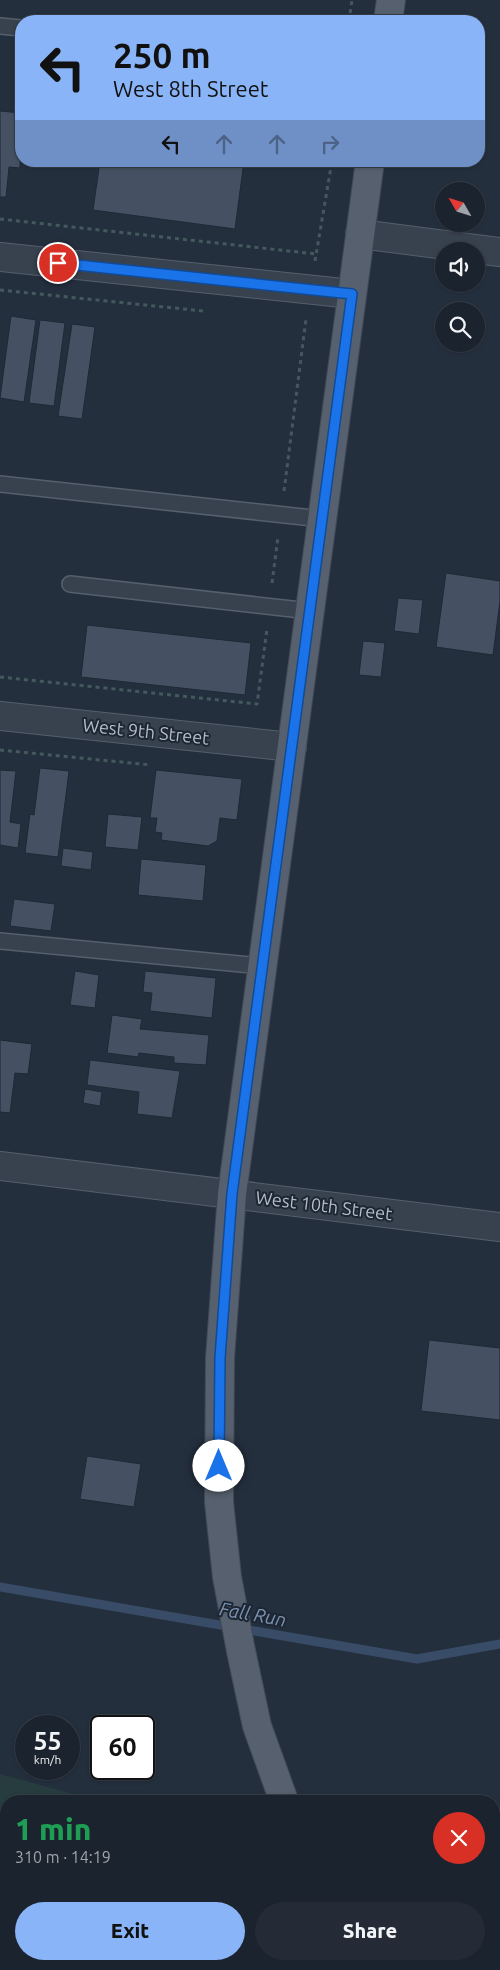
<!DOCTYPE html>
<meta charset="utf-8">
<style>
:root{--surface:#1b232e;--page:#242b36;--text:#f1f3f6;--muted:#a0a4aa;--line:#39404a;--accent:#8ab4f8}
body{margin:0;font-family:Ubuntu,sans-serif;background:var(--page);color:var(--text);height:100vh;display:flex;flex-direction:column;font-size:19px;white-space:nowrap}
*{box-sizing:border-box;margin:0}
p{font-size:16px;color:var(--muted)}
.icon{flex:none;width:28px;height:28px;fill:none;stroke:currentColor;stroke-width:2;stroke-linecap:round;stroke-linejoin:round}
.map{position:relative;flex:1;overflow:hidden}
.details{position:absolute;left:0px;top:1795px;width:500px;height:175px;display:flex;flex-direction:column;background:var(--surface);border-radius:20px 20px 0 0;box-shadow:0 1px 4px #0004,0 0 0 1px var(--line)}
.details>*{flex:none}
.banner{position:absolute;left:15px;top:15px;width:470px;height:152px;border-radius:20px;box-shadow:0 1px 4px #0004,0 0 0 1px var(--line);background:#8ab4f8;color:#111;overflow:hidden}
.needle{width:32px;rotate:309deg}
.controls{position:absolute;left:435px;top:182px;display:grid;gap:10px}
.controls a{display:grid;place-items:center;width:50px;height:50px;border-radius:50%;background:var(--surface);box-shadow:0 1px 4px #0004,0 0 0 1px var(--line);font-size:25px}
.speed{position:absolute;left:15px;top:1715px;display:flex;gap:10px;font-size:25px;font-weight:700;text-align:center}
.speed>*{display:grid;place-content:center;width:65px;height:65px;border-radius:50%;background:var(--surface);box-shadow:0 1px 4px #0004,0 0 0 1px var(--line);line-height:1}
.speed small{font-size:12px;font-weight:400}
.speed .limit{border:2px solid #111;border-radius:8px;background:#fff;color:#111}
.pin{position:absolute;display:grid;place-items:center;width:42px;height:42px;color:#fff;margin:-21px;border:2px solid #fff;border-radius:50%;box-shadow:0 1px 5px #0007}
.me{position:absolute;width:55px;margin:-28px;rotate:0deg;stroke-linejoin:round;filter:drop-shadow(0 0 4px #0008)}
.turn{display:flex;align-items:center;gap:18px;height:105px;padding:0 15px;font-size:22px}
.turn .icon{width:65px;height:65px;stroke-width:2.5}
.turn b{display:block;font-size:35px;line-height:42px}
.lanes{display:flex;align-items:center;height:48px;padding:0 15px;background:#0003;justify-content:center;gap:25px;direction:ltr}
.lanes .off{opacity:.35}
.round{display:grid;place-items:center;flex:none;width:52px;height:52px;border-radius:26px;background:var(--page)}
.summary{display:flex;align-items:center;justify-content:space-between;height:85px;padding:0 15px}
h1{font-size:30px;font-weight:800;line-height:38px;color:#1e9e55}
.action{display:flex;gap:10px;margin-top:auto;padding:10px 15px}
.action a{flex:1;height:58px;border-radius:30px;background:var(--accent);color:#111;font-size:20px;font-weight:800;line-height:58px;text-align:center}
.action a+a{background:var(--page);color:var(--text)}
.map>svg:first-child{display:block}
.green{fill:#263c3f}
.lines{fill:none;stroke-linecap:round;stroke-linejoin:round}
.stream{stroke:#394c67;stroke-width:9}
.building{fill:#455162;stroke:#1f2835}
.service-casing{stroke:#565f6c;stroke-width:18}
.minor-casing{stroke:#565f6c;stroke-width:30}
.primary-casing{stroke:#414a57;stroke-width:30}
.path{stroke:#44595c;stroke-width:3;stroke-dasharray:4 4;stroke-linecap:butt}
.service{stroke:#38414e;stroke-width:15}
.minor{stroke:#38414e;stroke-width:28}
.primary{stroke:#56606e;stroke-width:28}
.route-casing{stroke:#114b97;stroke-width:12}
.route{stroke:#1a73e8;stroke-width:9}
.labels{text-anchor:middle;stroke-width:4;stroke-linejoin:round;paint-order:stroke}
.street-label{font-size:18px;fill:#b4bcc9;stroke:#1d2633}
.water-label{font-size:19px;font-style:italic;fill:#7c92b1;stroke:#1d2633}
</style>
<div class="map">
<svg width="500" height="1970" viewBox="0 0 500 1970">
<rect width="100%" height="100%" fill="#242f3e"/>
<path class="green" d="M 0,1774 L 99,1801 L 6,1801 L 6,1964 L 229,1964 L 232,1970 L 0,1970 Z"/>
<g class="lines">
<path class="stream" d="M 0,1587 L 417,1659 L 500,1644"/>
</g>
<path class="building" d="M 0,111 L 21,113 L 20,168 L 9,167 L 6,197 L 0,197 Z
M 100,161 L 244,161 L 235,229 L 93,210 Z
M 11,316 L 36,320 L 24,402 L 0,398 Z
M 40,320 L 65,323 L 54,406 L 29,403 Z
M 72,324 L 95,327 L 82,419 L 58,416 Z
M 446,573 L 500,581 L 500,601 L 493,655 L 436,647 Z
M 398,598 L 423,600 L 419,634 L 394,631 Z
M 87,625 L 251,643 L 245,695 L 81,677 Z
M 363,641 L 385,643 L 381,677 L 359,675 Z
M 40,768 L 69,771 L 58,857 L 25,853 L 30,814 L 34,815 Z
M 0,770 L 16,771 L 10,822 L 21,824 L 18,848 L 0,845 Z
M 156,770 L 242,779 L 237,820 L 220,818 L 217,841 L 208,846 L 161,840 L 162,833 L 155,832 L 157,818 L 150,818 Z
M 108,814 L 142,817 L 138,850 L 105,847 Z
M 63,848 L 93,852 L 91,870 L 61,866 Z
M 141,859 L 206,865 L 203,901 L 138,895 Z
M 14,899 L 55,904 L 51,931 L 10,926 Z
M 75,971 L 99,975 L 95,1008 L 70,1005 Z
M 145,971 L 216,978 L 212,1018 L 150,1011 L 152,993 L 143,992 Z
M 112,1015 L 142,1019 L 140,1029 L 209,1035 L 206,1065 L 174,1063 L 174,1057 L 139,1053 L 138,1057 L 107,1053 Z
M 0,1040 L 32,1044 L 28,1074 L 15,1073 L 10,1113 L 0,1112 Z
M 90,1060 L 180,1071 L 172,1118 L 137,1114 L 139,1092 L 87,1085 Z
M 85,1089 L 102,1092 L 100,1106 L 83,1103 Z
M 429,1340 L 500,1348 L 500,1420 L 421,1411 Z
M 87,1456 L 141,1464 L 134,1507 L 80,1499 Z"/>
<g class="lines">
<g class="service-casing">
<path id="service" d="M 0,26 L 21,28
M 0,484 L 322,519
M 70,584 L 310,611
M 0,941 L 262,966"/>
</g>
<g class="minor-casing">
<path id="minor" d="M 360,234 L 500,252
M 0,257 L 352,294
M 0,716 L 292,747
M 0,1166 L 500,1227"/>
</g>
<g class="primary-casing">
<path id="primary" d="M 388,21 L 391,0
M 284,1801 L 257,1726 L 241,1651 L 227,1577 L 219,1502 L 220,1358 L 232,1194 L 370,161
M 354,1964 L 357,1970"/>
</g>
<path class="path" d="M 349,21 L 352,0
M 0,219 L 316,254
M 315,261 L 332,161
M 0,290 L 203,311
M 284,491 L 306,319
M 272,583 L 278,537
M 0,677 L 257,704 L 267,629
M 0,750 L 151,765"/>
<use href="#service" class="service"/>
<use href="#minor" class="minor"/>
<use href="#primary" class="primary"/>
</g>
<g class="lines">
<g class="route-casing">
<path id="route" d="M 58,263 L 352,294 L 232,1194 L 220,1358 L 219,1466"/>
</g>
<use href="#route" class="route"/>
</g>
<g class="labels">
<g class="street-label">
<text transform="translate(146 732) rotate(6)" y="6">West 9th Street</text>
<text transform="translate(324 1206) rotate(7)" y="6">West 10th Street</text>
</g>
<g class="water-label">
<text transform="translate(253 1614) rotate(10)" y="7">Fall Run</text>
</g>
</g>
</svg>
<div class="controls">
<a><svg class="needle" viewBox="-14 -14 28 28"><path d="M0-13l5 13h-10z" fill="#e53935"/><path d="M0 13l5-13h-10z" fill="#a0a4aa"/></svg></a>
<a><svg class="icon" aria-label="sound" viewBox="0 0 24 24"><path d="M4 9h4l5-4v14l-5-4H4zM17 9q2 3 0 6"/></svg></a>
<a><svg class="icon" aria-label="search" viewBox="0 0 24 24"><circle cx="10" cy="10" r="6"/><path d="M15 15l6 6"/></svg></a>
</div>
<div class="speed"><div>55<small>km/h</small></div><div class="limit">60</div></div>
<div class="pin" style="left:58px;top:263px;background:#d93025"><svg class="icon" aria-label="arrive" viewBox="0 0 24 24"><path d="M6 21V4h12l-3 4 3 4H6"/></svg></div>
<svg class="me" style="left:219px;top:1466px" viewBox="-20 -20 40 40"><circle r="19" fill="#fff"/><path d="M0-13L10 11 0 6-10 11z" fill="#1a73e8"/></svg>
<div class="banner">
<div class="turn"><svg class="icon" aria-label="left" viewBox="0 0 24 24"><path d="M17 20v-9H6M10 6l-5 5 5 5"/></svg><div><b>250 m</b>West 8th Street</div></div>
<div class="lanes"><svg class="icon" aria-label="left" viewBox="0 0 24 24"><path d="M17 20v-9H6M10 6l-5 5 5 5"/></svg><svg class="icon off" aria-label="ahead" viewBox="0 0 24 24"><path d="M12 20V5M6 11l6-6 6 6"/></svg><svg class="icon off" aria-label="ahead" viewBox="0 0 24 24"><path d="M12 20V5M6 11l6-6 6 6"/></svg><svg class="icon off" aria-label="right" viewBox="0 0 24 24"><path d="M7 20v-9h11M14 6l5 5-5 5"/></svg></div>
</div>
<section class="details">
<div class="summary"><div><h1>1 min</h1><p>310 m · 14:19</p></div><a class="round" style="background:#d93025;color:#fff"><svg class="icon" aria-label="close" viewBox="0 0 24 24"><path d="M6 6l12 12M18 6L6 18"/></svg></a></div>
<div class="action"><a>Exit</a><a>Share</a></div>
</section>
</div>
